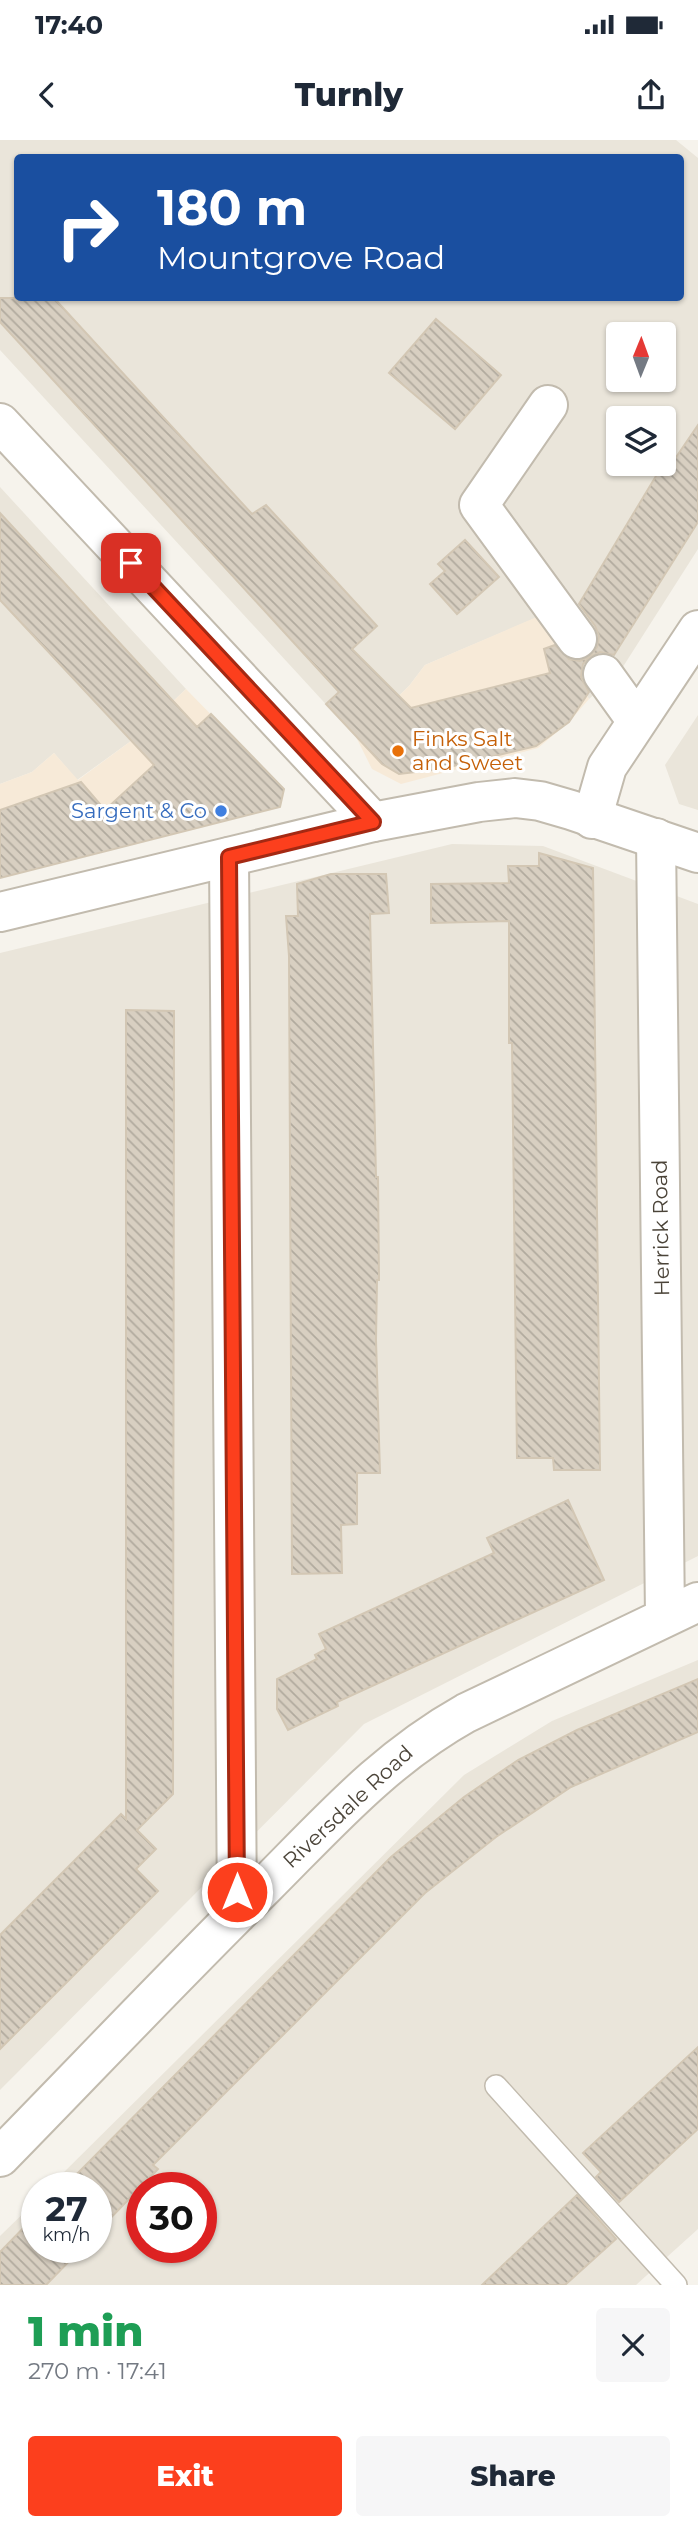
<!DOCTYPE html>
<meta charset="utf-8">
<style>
:root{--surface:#fff;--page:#f6f6f7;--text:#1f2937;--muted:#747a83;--accent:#fc3f1d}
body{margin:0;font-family:Montserrat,sans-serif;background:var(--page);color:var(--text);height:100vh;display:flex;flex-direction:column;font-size:26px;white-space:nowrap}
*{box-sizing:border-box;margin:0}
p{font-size:23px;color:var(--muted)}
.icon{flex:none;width:38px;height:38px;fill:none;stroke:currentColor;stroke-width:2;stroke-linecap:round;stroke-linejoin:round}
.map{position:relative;height:2145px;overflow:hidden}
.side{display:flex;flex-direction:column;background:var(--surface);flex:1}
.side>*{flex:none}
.banner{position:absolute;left:14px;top:14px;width:670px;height:147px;border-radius:7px;box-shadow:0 2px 5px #0004;background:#1a4fa0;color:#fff;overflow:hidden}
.needle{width:46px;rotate:1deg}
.tools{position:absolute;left:606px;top:182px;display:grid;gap:14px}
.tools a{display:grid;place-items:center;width:70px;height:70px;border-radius:7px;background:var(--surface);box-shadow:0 2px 5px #0004;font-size:35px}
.speed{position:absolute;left:21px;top:2032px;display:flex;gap:14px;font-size:35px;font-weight:700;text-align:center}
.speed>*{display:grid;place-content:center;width:91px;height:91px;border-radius:50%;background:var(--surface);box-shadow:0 2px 5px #0004;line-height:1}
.speed small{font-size:18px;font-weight:400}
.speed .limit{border:10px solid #d22;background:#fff;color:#111}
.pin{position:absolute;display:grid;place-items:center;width:60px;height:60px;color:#fff;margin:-30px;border-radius:14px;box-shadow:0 4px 10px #0006}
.me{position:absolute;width:77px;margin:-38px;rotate:0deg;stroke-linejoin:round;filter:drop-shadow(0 0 5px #0008)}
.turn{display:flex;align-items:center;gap:24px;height:147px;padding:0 28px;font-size:32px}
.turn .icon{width:91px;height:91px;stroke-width:2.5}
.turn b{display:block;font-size:49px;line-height:60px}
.round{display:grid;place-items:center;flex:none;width:74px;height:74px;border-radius:7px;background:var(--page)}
.headline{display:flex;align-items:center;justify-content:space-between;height:119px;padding:0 28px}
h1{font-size:42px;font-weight:800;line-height:52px;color:#1e9e55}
.cta{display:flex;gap:14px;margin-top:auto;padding:14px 28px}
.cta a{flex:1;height:80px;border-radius:7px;background:var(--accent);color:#fff;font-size:28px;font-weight:800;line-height:80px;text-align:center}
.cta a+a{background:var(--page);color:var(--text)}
.status{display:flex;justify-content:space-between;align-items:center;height:49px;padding:0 35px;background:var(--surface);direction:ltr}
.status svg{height:19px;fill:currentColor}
header{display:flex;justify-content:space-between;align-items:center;height:91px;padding:0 28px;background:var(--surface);font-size:32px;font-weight:800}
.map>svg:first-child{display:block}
.residential{fill:#eae5da;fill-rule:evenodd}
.commercial{fill:#f7ead8}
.building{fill:url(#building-back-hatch);stroke:#d3c7b4;stroke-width:2}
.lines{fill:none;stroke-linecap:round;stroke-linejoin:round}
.service-casing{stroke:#c2bbae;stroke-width:24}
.minor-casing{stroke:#c2bbae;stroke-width:42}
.tertiary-casing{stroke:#c2bbae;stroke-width:42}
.service{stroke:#fff;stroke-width:21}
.minor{stroke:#fff;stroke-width:38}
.tertiary{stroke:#fff;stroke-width:38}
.route-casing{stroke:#a42913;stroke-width:18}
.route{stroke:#fc3f1d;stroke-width:12}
.food-dot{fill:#e8710a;stroke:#fff;stroke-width:2.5}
.shop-dot{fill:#3f7fe0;stroke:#fff;stroke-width:2.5}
.labels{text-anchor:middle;stroke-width:6;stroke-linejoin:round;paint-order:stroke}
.food-label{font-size:21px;fill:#c56008;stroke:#fff;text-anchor:start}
.shop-label{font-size:21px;fill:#366cbe;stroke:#fff;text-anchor:end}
.street-label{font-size:21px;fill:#4b4439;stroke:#fff}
</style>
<div class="status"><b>17:40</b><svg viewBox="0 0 49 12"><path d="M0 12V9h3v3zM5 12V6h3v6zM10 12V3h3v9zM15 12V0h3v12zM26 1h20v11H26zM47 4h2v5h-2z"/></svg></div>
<header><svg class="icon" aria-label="back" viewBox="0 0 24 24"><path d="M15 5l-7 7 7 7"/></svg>Turnly<svg class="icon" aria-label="share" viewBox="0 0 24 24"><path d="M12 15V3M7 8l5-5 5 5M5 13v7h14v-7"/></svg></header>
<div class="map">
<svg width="698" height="2145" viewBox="0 0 698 2145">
<defs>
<pattern id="building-back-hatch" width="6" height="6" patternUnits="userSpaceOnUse" patternTransform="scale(1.75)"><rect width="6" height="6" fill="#d8cfc1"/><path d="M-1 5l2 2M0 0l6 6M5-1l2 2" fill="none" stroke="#b1aa9e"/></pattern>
</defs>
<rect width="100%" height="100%" fill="#f6f3ec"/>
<path class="residential" d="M 0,0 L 676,0 L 698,18 L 698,409 L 619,533 L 589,559 L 538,477 L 425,525 L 409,546 L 356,597 L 0,210 ZM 18,18 L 681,18 L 681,158 L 18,158 ZM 618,194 L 663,194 L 663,240 L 618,240 ZM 618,278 L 663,278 L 663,324 L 618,324 Z
M 0,347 L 186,549 L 131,601 L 77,640 L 54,613 L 32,632 L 0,644 Z
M 698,575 L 698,670 L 679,664 L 665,625 Z
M 452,704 L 543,706 L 698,764 L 698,1416 L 364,1584 L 0,1950 L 0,813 Z
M 698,1520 L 698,2089 L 636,2145 L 0,2145 L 0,2096 L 37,2060 L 37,2107 L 96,2107 L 96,2048 L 49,2047 L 464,1635 L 552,1581 ZM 142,2048 L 201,2048 L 201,2107 L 142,2107 Z"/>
<path class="commercial" d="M 539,476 L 589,559 L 569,582 L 538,608 L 401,644 L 372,629 L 356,597 L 409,546 L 425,525 Z
M 186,549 L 284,649 L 280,667 L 0,738 L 0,644 L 32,632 L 54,613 L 78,640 L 131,601 Z"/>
<path class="building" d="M 0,158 L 54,158 L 252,374 L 266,365 L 377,486 L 352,509 L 411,568 L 550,533 L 544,509 L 555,505 L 569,519 L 580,521 L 590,516 L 597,507 L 599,496 L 595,486 L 579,464 L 662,326 L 668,329 L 698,285 L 698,382 L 614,515 L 600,512 L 590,517 L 583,524 L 581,537 L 589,552 L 569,582 L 536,606 L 441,629 L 399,634 L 382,624 L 326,564 L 339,552 L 0,182 Z
M 436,179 L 501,235 L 455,289 L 389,233 Z
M 0,373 L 197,587 L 211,574 L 284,649 L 280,667 L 0,738 L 0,670 L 81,642 L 105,670 L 154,625 L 0,460 Z
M 465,400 L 499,437 L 457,474 L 430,444 L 445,431 L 438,424 Z
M 539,713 L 593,728 L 600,1330 L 554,1330 L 553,1318 L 517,1318 L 512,903 L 509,903 L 509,781 L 431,783 L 431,744 L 509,743 L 508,726 L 539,726 Z
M 331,734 L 386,734 L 389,773 L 370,774 L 376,1037 L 378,1037 L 379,1140 L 377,1140 L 376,1200 L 380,1333 L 357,1333 L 357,1384 L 341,1385 L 342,1433 L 292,1434 L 289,816 L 286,776 L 298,776 L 297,744 Z
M 126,870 L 174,871 L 173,1654 L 137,1690 L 156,1709 L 136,1729 L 158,1751 L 0,1909 L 0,1795 L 121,1674 L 126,1679 Z
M 568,1360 L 604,1440 L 337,1562 L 338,1566 L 288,1590 L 277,1569 L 277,1539 L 317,1519 L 315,1515 L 326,1509 L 319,1494 L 494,1413 L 487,1398 Z
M 698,1539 L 698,1592 L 571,1647 L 496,1697 L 425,1753 L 153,2025 L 158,2029 L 96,2093 L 96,2048 L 63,2048 L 391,1717 L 464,1657 L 518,1620 L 577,1590 Z
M 698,1907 L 698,1989 L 619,2062 L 596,2037 L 601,2032 L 583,2013 Z
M 577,2055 L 616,2099 L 565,2145 L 482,2145 Z
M 37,2074 L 37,2107 L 83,2107 L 46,2145 L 0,2145 L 0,2112 Z"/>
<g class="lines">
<g class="service-casing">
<path id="service" d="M 496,1946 L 676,2145"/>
</g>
<g class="minor-casing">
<path id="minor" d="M 548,265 L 479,365 L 577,499
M 0,283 L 373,682
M 603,534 L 636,580
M 592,679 L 607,627 L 698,490
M 656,698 L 665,1477
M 229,717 L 237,1774
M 0,2017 C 88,1927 175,1835 265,1746 C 330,1681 384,1619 466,1573 L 698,1462"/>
</g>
<g class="tertiary-casing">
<path id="tertiary" d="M 0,772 L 373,682 L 479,662 L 515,658 L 540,661 L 571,670 L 698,713"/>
</g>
<use href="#service" class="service"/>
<use href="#minor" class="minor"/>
<use href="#tertiary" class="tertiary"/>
</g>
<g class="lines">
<g class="route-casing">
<path id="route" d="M 131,423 L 373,682 L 229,717 L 237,1752"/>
</g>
<use href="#route" class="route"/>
</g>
<circle class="food-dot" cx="398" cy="611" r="7"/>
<circle class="shop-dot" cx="221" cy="671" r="7"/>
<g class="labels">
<g class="food-label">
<text x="412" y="606">Finks Salt<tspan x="412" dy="24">and Sweet</tspan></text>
</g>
<g class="shop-label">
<text x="207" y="678">Sargent &amp; Co</text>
</g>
<g class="street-label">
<text transform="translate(661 1088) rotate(-91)" y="7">Herrick Road</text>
<text transform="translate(348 1667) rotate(-43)" y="7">Riversdale Road</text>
</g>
</g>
</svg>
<div class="tools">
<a><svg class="needle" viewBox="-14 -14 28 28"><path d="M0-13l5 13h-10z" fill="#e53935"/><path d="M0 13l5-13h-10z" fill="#747a83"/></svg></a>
<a><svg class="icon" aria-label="layers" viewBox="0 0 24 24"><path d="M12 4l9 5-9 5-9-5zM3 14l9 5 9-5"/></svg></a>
</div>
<div class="speed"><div>27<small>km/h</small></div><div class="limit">30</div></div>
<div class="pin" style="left:131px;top:423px;background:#d93025"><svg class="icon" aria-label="arrive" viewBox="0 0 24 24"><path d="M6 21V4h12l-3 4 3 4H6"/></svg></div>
<svg class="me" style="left:237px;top:1752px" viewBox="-20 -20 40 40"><circle r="17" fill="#fc3f1d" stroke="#fff" stroke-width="3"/><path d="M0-11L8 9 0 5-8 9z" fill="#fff"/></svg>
<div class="banner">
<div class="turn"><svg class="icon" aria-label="right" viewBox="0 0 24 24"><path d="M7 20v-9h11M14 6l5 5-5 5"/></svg><div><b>180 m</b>Mountgrove Road</div></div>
</div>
</div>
<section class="side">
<div class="headline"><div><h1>1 min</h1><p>270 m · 17:41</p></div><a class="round"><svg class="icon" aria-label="close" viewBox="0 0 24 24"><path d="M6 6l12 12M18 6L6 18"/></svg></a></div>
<div class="cta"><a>Exit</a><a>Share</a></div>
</section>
